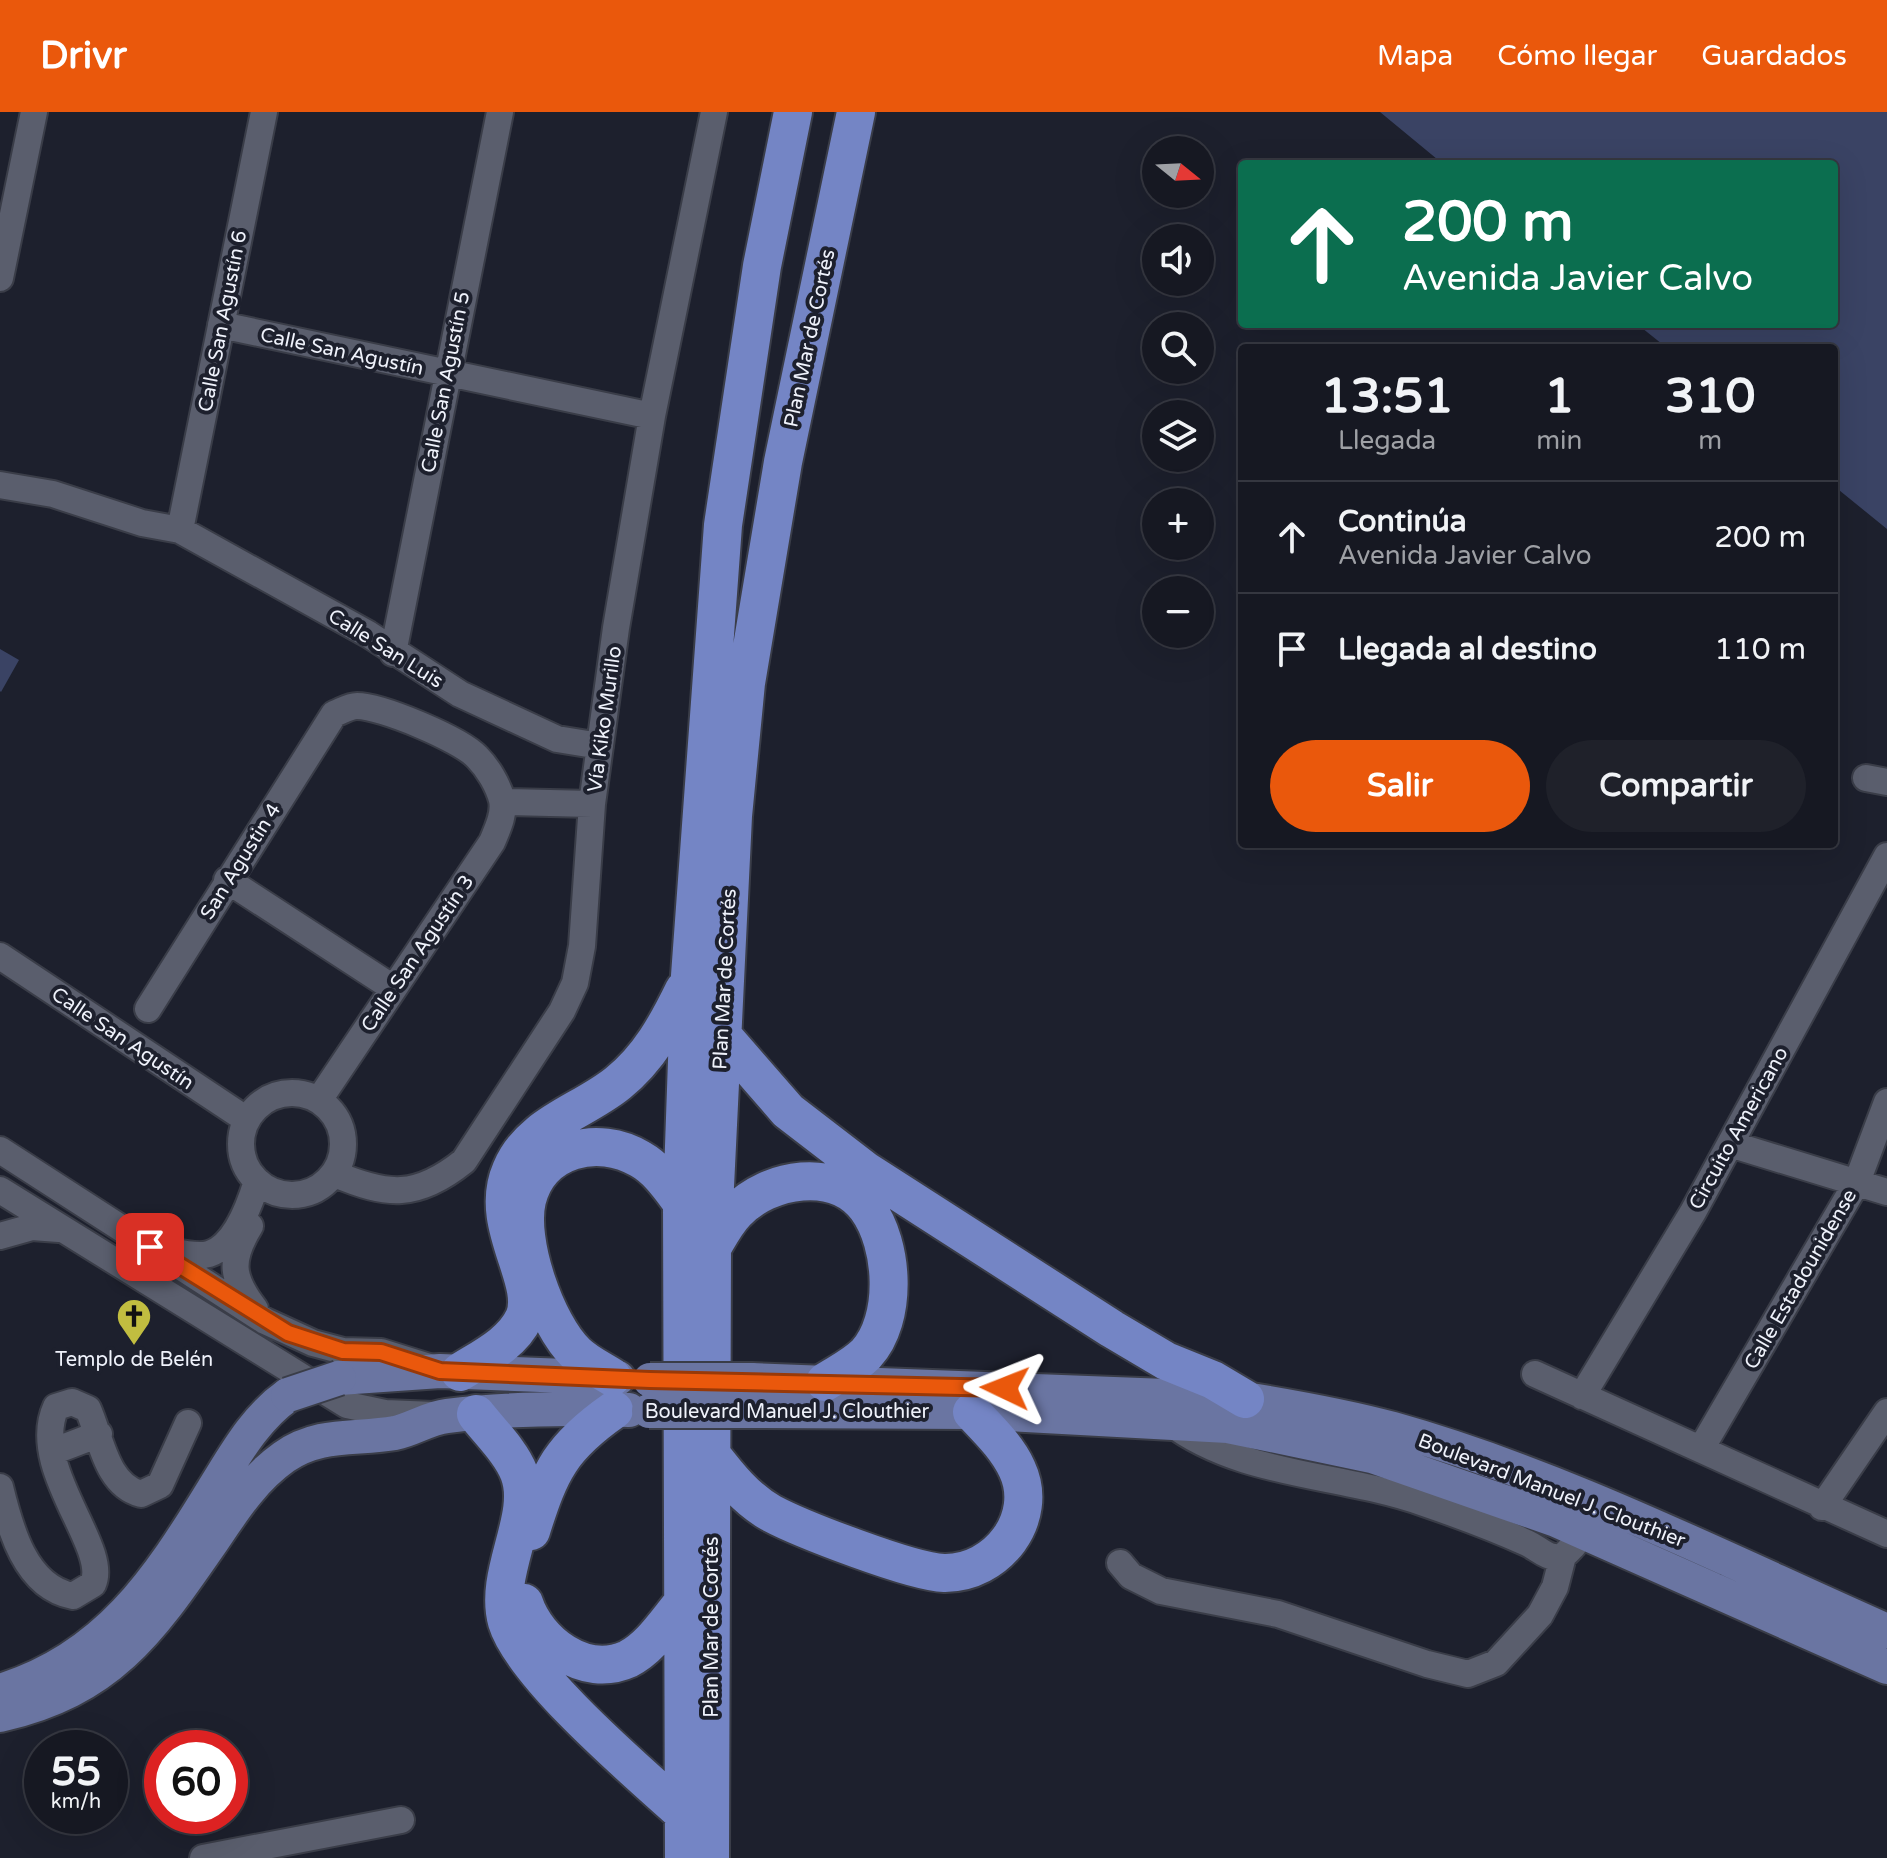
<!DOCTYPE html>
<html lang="es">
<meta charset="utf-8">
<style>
:root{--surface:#161822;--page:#1f212a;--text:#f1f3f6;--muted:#9ea0a5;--line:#353740;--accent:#ea580c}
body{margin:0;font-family:"Varela Round",sans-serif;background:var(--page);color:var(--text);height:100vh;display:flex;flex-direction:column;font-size:30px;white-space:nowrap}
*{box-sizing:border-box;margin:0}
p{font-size:26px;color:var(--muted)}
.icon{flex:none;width:44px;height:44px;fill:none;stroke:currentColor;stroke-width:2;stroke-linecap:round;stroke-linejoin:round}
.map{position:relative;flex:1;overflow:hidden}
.side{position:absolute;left:1238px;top:232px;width:600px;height:504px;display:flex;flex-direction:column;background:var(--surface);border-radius:8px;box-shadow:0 8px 32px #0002,0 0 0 2px var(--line)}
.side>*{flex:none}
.top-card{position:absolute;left:1238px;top:48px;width:600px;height:168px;border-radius:8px;box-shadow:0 8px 32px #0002,0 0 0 2px var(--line);background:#0b6e4f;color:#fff;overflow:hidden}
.needle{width:52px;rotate:108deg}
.fabs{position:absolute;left:1142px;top:24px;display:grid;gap:16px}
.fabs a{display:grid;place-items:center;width:72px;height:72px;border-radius:50%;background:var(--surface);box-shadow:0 8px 32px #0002,0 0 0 2px var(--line);font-size:40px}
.speed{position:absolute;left:24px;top:1618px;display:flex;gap:16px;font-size:40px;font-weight:700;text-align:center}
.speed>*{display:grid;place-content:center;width:104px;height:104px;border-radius:50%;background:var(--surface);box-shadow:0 8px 32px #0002,0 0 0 2px var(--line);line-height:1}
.speed small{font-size:20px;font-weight:400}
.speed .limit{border:12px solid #d22;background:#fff;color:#111}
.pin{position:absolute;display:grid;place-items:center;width:68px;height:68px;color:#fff;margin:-34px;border-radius:16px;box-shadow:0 4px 12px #0006}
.me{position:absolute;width:88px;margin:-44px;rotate:272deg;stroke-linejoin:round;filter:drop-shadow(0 0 6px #0008)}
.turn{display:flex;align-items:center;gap:28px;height:168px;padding:0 32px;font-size:36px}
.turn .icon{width:104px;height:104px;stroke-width:2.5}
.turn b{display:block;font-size:56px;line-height:68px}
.eta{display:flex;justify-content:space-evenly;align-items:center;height:136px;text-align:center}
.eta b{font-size:48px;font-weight:700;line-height:56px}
.action{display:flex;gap:16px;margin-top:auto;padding:16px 32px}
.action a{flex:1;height:92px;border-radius:48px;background:var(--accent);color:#fff;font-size:32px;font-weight:700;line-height:92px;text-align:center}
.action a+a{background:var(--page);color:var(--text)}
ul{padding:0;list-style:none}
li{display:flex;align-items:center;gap:24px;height:112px;padding:0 32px;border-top:2px solid var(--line)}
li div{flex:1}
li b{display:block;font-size:30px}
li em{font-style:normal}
header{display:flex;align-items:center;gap:48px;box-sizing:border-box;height:112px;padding:0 40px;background:var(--accent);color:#fff}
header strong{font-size:38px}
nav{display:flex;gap:44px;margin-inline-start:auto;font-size:28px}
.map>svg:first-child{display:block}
.green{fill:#3a4364}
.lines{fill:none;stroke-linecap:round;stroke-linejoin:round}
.minor-casing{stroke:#3a3d48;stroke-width:30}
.major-casing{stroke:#3a3d48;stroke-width:38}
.highway-casing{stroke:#3a3d48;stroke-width:42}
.minor{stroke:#5a5e6d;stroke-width:26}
.major{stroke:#6a75a2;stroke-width:34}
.highway{stroke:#7485c5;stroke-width:38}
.major-bridge-casing{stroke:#3a3d48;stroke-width:38;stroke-linecap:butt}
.major-bridge{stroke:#6a75a2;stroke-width:34}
.route-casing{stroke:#983908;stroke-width:20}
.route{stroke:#ea580c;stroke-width:14}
.labels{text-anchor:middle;stroke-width:8;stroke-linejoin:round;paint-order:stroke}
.street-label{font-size:20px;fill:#eff2fb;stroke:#1d202d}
.poi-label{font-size:20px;fill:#eff2fb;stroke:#1d202d}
</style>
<header>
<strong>Drivr</strong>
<nav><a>Mapa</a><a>Cómo llegar</a><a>Guardados</a></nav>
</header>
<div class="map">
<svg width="1887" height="1746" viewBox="0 0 1887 1746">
<rect width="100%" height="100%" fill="#1d202d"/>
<path class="green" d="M 1380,0 L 1887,0 L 1887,417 L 1834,374 L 1834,236 L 1667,236 L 1637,212 L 1834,212 L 1834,52 L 1443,52 Z
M 0,537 L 19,548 L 1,580 L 0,579 Z"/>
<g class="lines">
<g class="minor-casing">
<path id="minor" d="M 0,166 L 34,0
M 221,213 L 652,304
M 0,373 L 53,382 L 142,411 L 180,418 L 368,522 L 460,582 L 557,627 L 600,634
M 180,418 L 264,0
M 393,541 L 500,0
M 1866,666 L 1887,670
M 503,690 L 592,692
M 227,768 L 393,876
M 0,844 L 247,1008
M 148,897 L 334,602 C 342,599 349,594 357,594 C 381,594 460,627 477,645 C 488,656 498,673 502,688 C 505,702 497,718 492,730 L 319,988
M241 1032a51 51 0 1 1 102 0a51 51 0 1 1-102 0Z
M 1730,1032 L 1887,1080
M 0,1038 L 265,1209 L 313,1231 L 343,1239 L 381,1240 L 429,1255
M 335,1062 C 387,1084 417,1087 464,1049 L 562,899 L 575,871 L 582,834 L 592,692 L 616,516 L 652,304 L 714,0
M 0,1078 L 347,1293 L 385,1301 L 434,1303
M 250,1114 C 229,1148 231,1166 255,1197
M 0,1124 L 32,1115 L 59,1117
M 159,1137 C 173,1139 195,1146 209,1142 C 235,1134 250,1092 257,1069
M 1535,1262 L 1887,1422
M 1582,1284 L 1693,1100 L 1887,744
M 1169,1310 C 1241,1365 1340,1361 1424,1391 C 1459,1403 1494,1416 1527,1431 C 1536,1435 1545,1444 1554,1445 C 1563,1447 1568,1439 1574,1433
M 1701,1337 L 1857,1070 L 1887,990
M 52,1340 L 99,1322
M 0,1375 C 10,1416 25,1475 73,1484 L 93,1472 C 110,1435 28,1356 56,1295 L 72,1290 L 88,1297 C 101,1326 106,1373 141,1382 L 160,1373 L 188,1311
M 1822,1395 L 1887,1300
M 1120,1451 L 1131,1464 L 1161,1479 L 1278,1502 L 1427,1552 L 1468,1562 L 1496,1551 L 1540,1503 L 1555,1475 L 1563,1444
M 203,1746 L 401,1708"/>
</g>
<g class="major-casing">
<path id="major" d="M 339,1266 L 440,1259 L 618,1266
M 751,1268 L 1245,1287 C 1294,1295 1345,1304 1393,1317 C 1561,1364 1728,1449 1887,1519
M 749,1299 L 972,1300 L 1228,1314 L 1372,1344 L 1556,1408 L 1887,1555
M 0,1579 C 106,1547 158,1468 213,1378 C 235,1343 254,1307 288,1283
M 0,1603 C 112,1578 152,1516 213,1428 C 234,1397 253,1367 284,1345 C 320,1320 355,1328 395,1321 C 413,1317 429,1306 447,1304 C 507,1296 568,1296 629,1298"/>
</g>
<g class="highway-casing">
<path id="highway" d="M 721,922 L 788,999 L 866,1059 L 1112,1217 L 1166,1249 L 1213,1268 L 1245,1287
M 712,1136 C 719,1124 726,1110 736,1100 C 768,1066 836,1054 867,1096 C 894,1133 898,1207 866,1242 C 854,1254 839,1261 825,1270
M 460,1260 C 482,1246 512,1232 524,1206 C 540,1169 487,1113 511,1058 C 531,1011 581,1001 618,971 C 649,946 667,913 684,878
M 612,1265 C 601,1258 586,1251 576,1241 C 546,1212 517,1129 527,1088 C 540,1036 598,1022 640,1047 C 658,1057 670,1075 682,1091
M 476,1302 C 490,1320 511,1340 519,1361 C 536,1404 493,1461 507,1510 C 523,1563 640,1662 683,1701
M 711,1342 C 728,1364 746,1387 771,1401 C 801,1417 912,1460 944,1461 C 997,1462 1040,1406 1017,1357 C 1007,1335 988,1317 972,1300
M 531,1419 C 550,1358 561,1335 614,1298
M 524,1491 C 537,1530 584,1567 628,1547 C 650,1536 666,1511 681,1493
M 684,1746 L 682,1091 L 690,864 L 723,413 L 762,154 L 793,0
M 710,1746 L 712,1136 L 733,704 L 746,571 L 783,350 L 856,0"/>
</g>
<use href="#minor" class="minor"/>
<use href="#major" class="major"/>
<use href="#highway" class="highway"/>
<g class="major-bridge-casing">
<path id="major-bridge" d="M 650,1268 L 751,1268
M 288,1283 L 339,1266
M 649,1299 L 749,1299"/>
</g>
<use href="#major-bridge" class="major-bridge"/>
</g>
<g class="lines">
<g class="route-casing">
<path id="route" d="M 150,1135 L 288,1221 L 343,1239 L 381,1240 L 440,1259 L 650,1268 L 1005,1276"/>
</g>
<use href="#route" class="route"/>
</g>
<defs>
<g id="church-pin" transform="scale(1.8)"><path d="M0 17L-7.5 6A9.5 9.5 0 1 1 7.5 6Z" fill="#c1bd40" stroke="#1d202d"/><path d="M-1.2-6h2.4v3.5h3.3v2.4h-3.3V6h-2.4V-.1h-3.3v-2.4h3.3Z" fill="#111"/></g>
</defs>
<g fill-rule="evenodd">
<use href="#church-pin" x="134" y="1204"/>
</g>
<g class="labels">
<g class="street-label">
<text transform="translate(222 209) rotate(-79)" y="7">Calle San Agustín 6</text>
<text transform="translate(809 226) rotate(-78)" y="7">Plan Mar de Cortés</text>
<text transform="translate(342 239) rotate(12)" y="7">Calle San Agustín</text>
<text transform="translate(445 270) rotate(-79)" y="7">Calle San Agustín 5</text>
<text transform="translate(386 536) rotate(32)" y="7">Calle San Luis</text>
<text transform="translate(604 607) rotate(-82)" y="7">Vía Kiko Murillo</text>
<text transform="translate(240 749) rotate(-58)" y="7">San Agustin 4</text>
<text transform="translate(417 841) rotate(-56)" y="7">Calle San Agustín 3</text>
<text transform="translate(724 867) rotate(-87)" y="7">Plan Mar de Cortés</text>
<text transform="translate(123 926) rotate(34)" y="7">Calle San Agustín</text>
<text transform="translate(1738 1016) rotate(-61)" y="7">Circuito Americano</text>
<text transform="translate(1800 1167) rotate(-60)" y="7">Calle Estadounidense</text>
<text x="787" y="1306">Boulevard Manuel J. Clouthier</text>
<text transform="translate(1552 1378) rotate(21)" y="7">Boulevard Manuel J. Clouthier</text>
<text transform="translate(711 1515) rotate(-90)" y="7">Plan Mar de Cortés</text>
</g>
<g class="poi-label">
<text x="134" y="1254">Templo de Belén</text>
</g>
</g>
</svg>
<div class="fabs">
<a><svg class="needle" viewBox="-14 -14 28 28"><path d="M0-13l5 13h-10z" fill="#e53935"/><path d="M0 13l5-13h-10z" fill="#9ea0a5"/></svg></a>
<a><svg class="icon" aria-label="sound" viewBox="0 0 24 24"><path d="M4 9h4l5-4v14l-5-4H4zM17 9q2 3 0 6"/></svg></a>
<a><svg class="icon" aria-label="search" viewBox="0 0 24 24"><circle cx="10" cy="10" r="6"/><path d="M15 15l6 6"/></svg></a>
<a><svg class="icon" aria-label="layers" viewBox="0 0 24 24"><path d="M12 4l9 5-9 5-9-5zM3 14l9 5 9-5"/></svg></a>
<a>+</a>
<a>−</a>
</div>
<div class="speed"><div>55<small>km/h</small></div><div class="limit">60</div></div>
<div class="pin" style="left:150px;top:1135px;background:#d93025"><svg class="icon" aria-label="arrive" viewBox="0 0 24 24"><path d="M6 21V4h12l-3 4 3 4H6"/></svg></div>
<svg class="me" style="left:1005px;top:1276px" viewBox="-20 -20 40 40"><path d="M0-17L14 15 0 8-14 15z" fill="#ea580c" stroke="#fff" stroke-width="4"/></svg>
<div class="top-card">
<div class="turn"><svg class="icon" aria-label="ahead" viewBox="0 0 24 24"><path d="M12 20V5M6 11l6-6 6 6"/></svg><div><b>200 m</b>Avenida Javier Calvo</div></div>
</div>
<section class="side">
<div class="eta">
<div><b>13:51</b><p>Llegada</p></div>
<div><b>1</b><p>min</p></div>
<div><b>310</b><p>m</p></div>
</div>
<ul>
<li><svg class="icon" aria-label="ahead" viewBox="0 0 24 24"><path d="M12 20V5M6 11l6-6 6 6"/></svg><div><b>Continúa</b><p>Avenida Javier Calvo</p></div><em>200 m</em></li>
<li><svg class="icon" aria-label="arrive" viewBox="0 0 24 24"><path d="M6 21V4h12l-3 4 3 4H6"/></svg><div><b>Llegada al destino</b></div><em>110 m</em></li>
</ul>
<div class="action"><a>Salir</a><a>Compartir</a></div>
</section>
</div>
